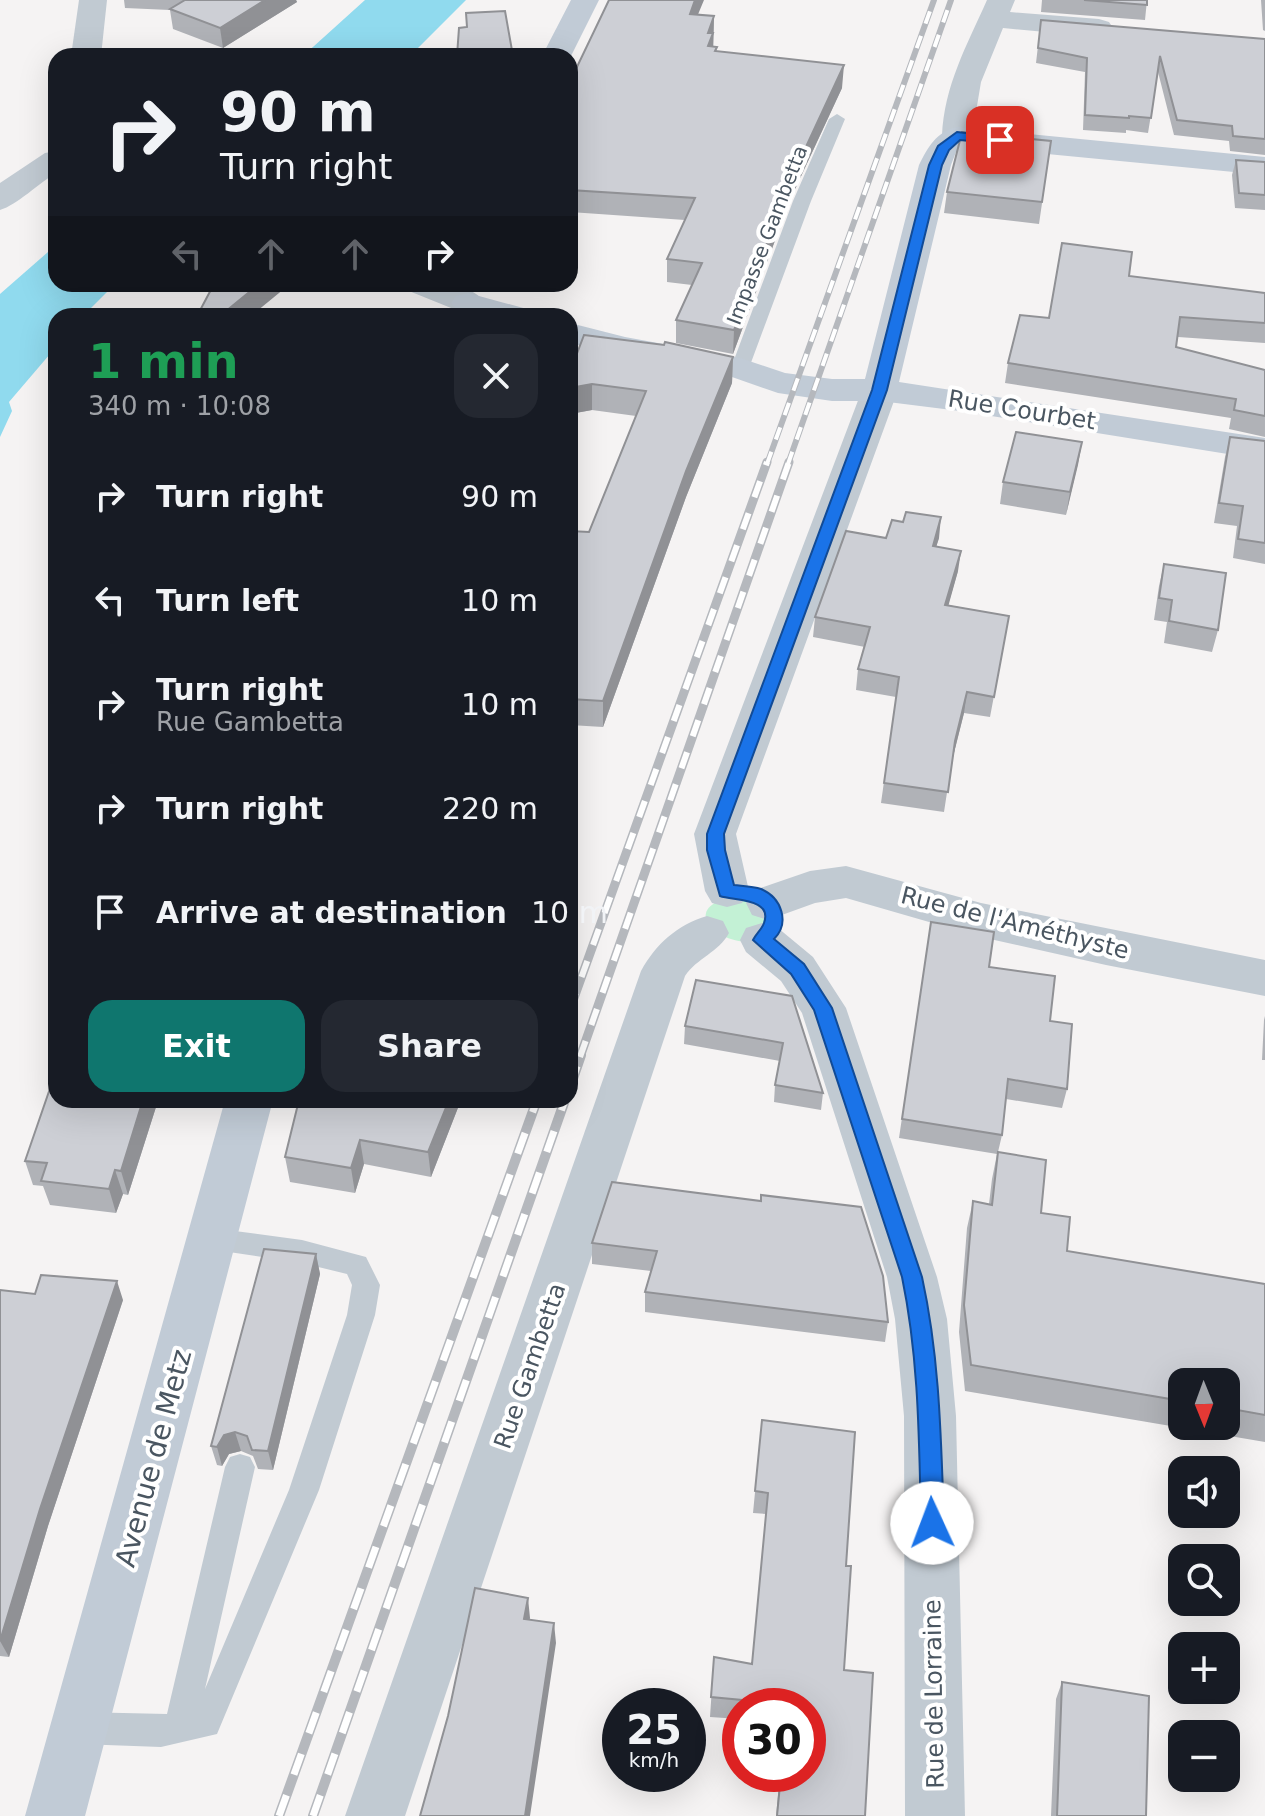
<!DOCTYPE html>
<meta charset="utf-8">
<style>
:root{--surface:#171b24;--page:#242831;--text:#f1f3f6;--muted:#9ea1a6;--accent:#0f766e}
body{margin:0;font-family:"DejaVu Sans",sans-serif;background:var(--page);color:var(--text);height:100vh;display:flex;flex-direction:column;font-size:30px;white-space:nowrap}
*{box-sizing:border-box;margin:0}
p{font-size:26px;color:var(--muted)}
.icon{flex:none;width:44px;height:44px;fill:none;stroke:currentColor;stroke-width:2;stroke-linecap:round;stroke-linejoin:round}
.map{position:relative;flex:1;overflow:hidden}
.side{position:absolute;left:48px;top:308px;width:530px;height:800px;display:flex;flex-direction:column;background:var(--surface);border-radius:24px;box-shadow:0 8px 32px #0002}
.side>*{flex:none}
.hud{position:absolute;left:48px;top:48px;width:530px;height:244px;border-radius:24px;box-shadow:0 8px 32px #0002;background:#171b24;color:var(--text);overflow:hidden}
.needle{width:52px;rotate:179deg}
.buttons{position:absolute;left:1168px;top:1368px;display:grid;gap:16px}
.buttons a{display:grid;place-items:center;width:72px;height:72px;border-radius:16px;background:var(--surface);box-shadow:0 8px 32px #0002;font-size:40px}
.speed{position:absolute;left:602px;top:1688px;display:flex;gap:16px;font-size:40px;font-weight:700;text-align:center}
.speed>*{display:grid;place-content:center;width:104px;height:104px;border-radius:50%;background:var(--surface);box-shadow:0 8px 32px #0002;line-height:1}
.speed small{font-size:20px;font-weight:400}
.speed .limit{border:12px solid #d22;background:#fff;color:#111}
.pin{position:absolute;display:grid;place-items:center;width:68px;height:68px;color:#fff;margin:-34px;border-radius:16px;box-shadow:0 4px 12px #0006}
.me{position:absolute;width:88px;margin:-44px;rotate:358deg;stroke-linejoin:round;filter:drop-shadow(0 0 6px #0008)}
.turn{display:flex;align-items:center;gap:28px;height:168px;padding:0 40px;font-size:36px}
.turn .icon{width:104px;height:104px;stroke-width:2.5}
.turn b{display:block;font-size:56px;line-height:68px}
.lanes{display:flex;align-items:center;height:76px;padding:0 40px;background:#0003;justify-content:center;gap:40px;direction:ltr}
.lanes .off{opacity:.35}
.round{display:grid;place-items:center;flex:none;width:84px;height:84px;border-radius:24px;background:var(--page)}
.headline{display:flex;align-items:center;justify-content:space-between;height:136px;padding:0 40px}
h1{font-size:48px;font-weight:800;line-height:60px;color:#1e9e55}
.button{display:flex;gap:16px;margin-top:auto;padding:16px 40px}
.button a{flex:1;height:92px;border-radius:24px;background:var(--accent);color:#fff;font-size:32px;font-weight:800;line-height:92px;text-align:center}
.button a+a{background:var(--page);color:var(--text)}
ul{padding:0;list-style:none}
li{display:flex;align-items:center;gap:24px;height:104px;padding:0 40px}
li div{flex:1}
li b{display:block;font-size:30px}
li em{font-style:normal}
.map>svg:first-child{display:block}
.green{fill:#c3f1d5}
.water{fill:#90daee}
.lines{fill:none;stroke-linecap:round;stroke-linejoin:round}
.lane{fill:#c1cad2;fill-rule:evenodd}
.street{fill:#c1cad2;fill-rule:evenodd}
.secondary{fill:#c1cbd6;fill-rule:evenodd}
.rail-far2-casing{stroke:#b5b8bd;stroke-width:6}
.rail-far1-casing{stroke:#b5b8bd;stroke-width:9}
.rail-casing{stroke:#b5b8bd;stroke-width:10}
.rail-far2{stroke:#fff;stroke-width:4;stroke-dasharray:13;stroke-linecap:butt}
.rail-far1{stroke:#fff;stroke-width:6;stroke-dasharray:17;stroke-linecap:butt}
.rail{stroke:#fff;stroke-width:7;stroke-dasharray:22;stroke-linecap:butt}
.wall{fill:#b0b2b7;fill-rule:evenodd}
.shaded-wall{fill:#909195}
.building{fill:#cdcfd5;stroke:#909195;stroke-width:2}
.route{fill:#1a73e8;stroke:#114b97;stroke-width:2}
.labels{text-anchor:middle;stroke-width:8;stroke-linejoin:round;paint-order:stroke}
.far-street-label{font-size:20px;fill:#4a5661;stroke:#fff}
.street-label{font-size:24px;fill:#4a5661;stroke:#fff}
.near-street-label{font-size:28px;fill:#4a5661;stroke:#fff}
</style>
<div class="map">
<svg width="1265" height="1816" viewBox="0 0 1265 1816">
<rect width="100%" height="100%" fill="#f5f3f3"/>
<path class="green" d="M 733,896 L 747,897 L 766,910 C 781,979 651,916 733,896 Z"/>
<path class="water" d="M 365,0 L 466,0 L 410,56 L 303,56 Z
M 56,245 L 56,284 L 115,284 L 83,316 L 56,316 L 56,347 L 9,402 L 12,411 L 0,437 L 0,294 Z"/>
<g class="lines">
<path class="lane" d="M 837,114 L 845,119 L 811,201 L 749,368 L 740,374 L 733,372 L 731,368 L 793,201 L 829,119 Z
M 212,1228 L 302,1240 L 366,1257 L 380,1285 L 375,1315 L 319,1490 L 217,1734 L 161,1747 L 79,1744 L 68,1739 L 63,1728 L 68,1717 L 79,1712 L 167,1714 L 225,1467 L 230,1457 L 240,1454 L 250,1457 L 255,1467 L 205,1689 L 289,1490 L 347,1315 L 352,1285 L 347,1274 L 302,1263 L 202,1248 L 198,1240 L 202,1232 Z"/>
<path class="street" d="M 79,0 L 107,0 L 101,56 L 71,56 Z
M 987,0 L 1015,0 L 1010,12 L 1099,19 L 1109,22 L 1113,28 L 1109,34 L 1099,37 L 1003,28 L 981,82 L 972,136 L 968,143 L 957,145 L 946,143 L 942,136 C 944,86 967,45 987,0 Z
M 56,151 L 56,173 C 39,183 17,205 0,210 L 0,183 L 45,153 Z
M 404,284 C 430,284 468,279 485,303 L 480,310 L 468,313 L 456,310 L 409,291 Z
M 880,379 L 892,383 L 898,390 L 736,834 L 749,891 L 742,903 L 727,907 L 712,903 L 705,891 L 694,834 L 862,390 L 868,383 Z
M 846,866 L 981,903 L 1265,960 L 1265,996 L 1106,965 L 981,937 L 846,898 L 815,903 L 768,920 L 752,915 L 746,903 L 752,891 L 810,871 Z
M 707,916 L 723,921 L 729,933 C 719,952 697,958 685,976 L 405,1816 L 345,1816 L 641,971 C 656,944 677,925 707,916 Z
M 762,923 L 778,928 L 813,957 L 846,1008 L 937,1277 L 947,1319 L 956,1416 L 965,1816 L 905,1816 L 904,1416 L 895,1319 L 887,1277 L 802,1013 L 781,981 L 746,952 L 740,940 L 746,928 Z"/>
<path class="secondary" d="M 571,0 L 599,0 L 570,58 L 570,56 L 542,56 Z
M 957,127 L 1265,157 L 1265,175 L 964,146 L 956,152 L 951,165 L 899,382 L 1265,438 L 1265,460 L 960,411 L 880,401 L 832,401 L 778,393 L 732,377 L 624,357 L 570,343 L 570,323 L 625,337 L 740,358 L 785,373 L 832,379 L 865,379 L 919,165 C 928,147 936,132 957,127 Z
M 468,293 L 527,309 L 532,316 C 509,316 466,324 451,303 L 456,296 Z
M 225,1100 L 273,1100 L 85,1816 L 25,1816 Z"/>
<g class="rail-far2-casing">
<path id="rail-far2" d="M 767,464 L 934,0
M 788,464 L 951,0"/>
</g>
<g class="rail-far1-casing">
<path id="rail-far1" d="M 570,1009 L 767,462
M 580,1057 L 789,462"/>
</g>
<g class="rail-casing">
<path id="rail" d="M 570,1087 L 581,1055
M 279,1816 L 537,1100
M 313,1816 L 565,1100"/>
</g>
<use href="#rail-far2" class="rail-far2"/>
<use href="#rail-far1" class="rail-far1"/>
<use href="#rail" class="rail"/>
</g>
<path class="wall" d="M 124,0 L 296,0 L 297,2 L 223,48 L 173,29 L 170,10 L 125,8 Z
M 1042,0 L 1147,0 L 1145,20 L 1041,12 Z
M 1261,0 L 1265,0 L 1265,31 L 1263,30 Z
M 698,15 L 714,16 L 713,47 L 717,51 L 842,88 L 790,200 L 733,354 L 676,343 L 676,320 L 692,285 L 667,282 L 667,259 L 685,220 L 570,212 L 570,69 L 576,69 Z
M 1041,20 L 1265,39 L 1265,155 L 1230,151 L 1229,141 L 1174,135 L 1158,72 L 1148,133 L 1126,130 L 1126,133 L 1083,130 L 1085,72 L 1036,63 Z
M 1051,141 L 1039,224 L 944,213 L 947,192 Z
M 1236,160 L 1265,162 L 1265,210 L 1235,208 L 1232,175 Z
M 1129,276 L 1265,293 L 1265,343 L 1178,337 L 1176,347 L 1265,370 L 1265,437 L 1229,429 L 1231,418 L 1005,383 L 1008,363 L 1049,318 Z
M 733,357 L 732,383 L 686,497 L 603,727 L 570,725 L 570,531 L 589,532 L 636,416 L 592,410 L 570,414 L 570,372 Z
M 1230,437 L 1265,441 L 1265,564 L 1233,558 L 1237,526 L 1214,523 L 1225,457 Z
M 1082,442 L 1066,515 L 1000,504 L 1003,482 Z
M 886,538 L 939,538 L 936,547 L 958,571 L 948,605 L 1009,616 L 990,717 L 964,713 L 952,760 L 944,812 L 881,803 L 896,697 L 856,690 L 858,669 L 865,647 L 813,637 L 815,617 Z
M 1164,564 L 1218,630 L 1212,652 L 1164,643 L 1167,622 L 1154,620 L 1159,586 Z
M 931,922 L 989,967 L 1050,1021 L 1067,1089 L 1062,1108 L 1006,1099 L 1002,1135 L 998,1152 L 1041,1213 L 1067,1251 L 1265,1284 L 1265,1442 L 965,1391 L 959,1332 L 967,1228 L 973,1201 L 989,1204 L 992,1179 L 997,1154 L 899,1138 ZM 1182,1382 L 1226,1382 L 1226,1426 L 1182,1426 Z
M 792,996 L 823,1093 L 821,1110 L 774,1102 L 775,1085 L 780,1061 L 684,1044 L 685,1026 Z
M 1265,1016 L 1265,1060 L 1262,1060 L 1264,1020 Z
M 56,1100 L 154,1100 L 156,1107 L 128,1195 L 123,1194 L 116,1213 L 50,1205 L 43,1186 L 33,1185 L 25,1161 Z
M 299,1100 L 461,1100 L 431,1177 L 364,1164 L 355,1193 L 290,1182 L 285,1157 Z
M 612,1182 L 888,1322 L 885,1342 L 645,1312 L 645,1292 L 651,1271 L 592,1264 L 592,1243 Z
M 316,1254 L 320,1274 L 273,1470 L 258,1469 L 253,1456 L 241,1451 L 229,1454 L 222,1466 L 217,1465 L 211,1446 Z
M 0,1290 L 35,1294 L 123,1300 L 48,1526 L 9,1657 L 0,1656 Z
M 762,1420 L 846,1566 L 844,1670 L 865,1816 L 776,1816 L 780,1774 L 808,1774 L 808,1706 L 740,1706 L 740,1719 L 710,1717 L 714,1657 L 752,1664 L 766,1514 L 753,1513 Z
M 1062,1682 L 1146,1816 L 1051,1816 L 1056,1699 Z"/>
<path class="shaded-wall" d="M 265,0 L 296,0 L 297,2 L 223,48 L 220,28 Z
M 695,0 L 704,0 L 689,36 L 690,14 Z
M 714,16 L 713,56 L 707,55 L 708,33 Z
M 844,65 L 842,88 L 790,200 L 733,354 L 734,330 L 792,177 Z
M 259,284 L 290,284 L 251,316 L 220,316 Z
M 733,357 L 732,383 L 686,497 L 603,727 L 603,701 L 686,471 Z
M 592,384 L 592,410 L 570,414 L 570,388 Z
M 1082,442 L 1078,465 L 1066,515 L 1070,492 Z
M 941,517 L 939,538 L 930,566 L 933,546 Z
M 961,551 L 958,571 L 943,625 L 945,605 Z
M 967,692 L 964,713 L 952,761 L 955,741 Z
M 143,1100 L 154,1100 L 156,1107 L 128,1195 L 121,1171 Z
M 449,1100 L 461,1100 L 431,1177 L 428,1152 Z
M 360,1140 L 364,1164 L 355,1193 L 351,1168 Z
M 115,1170 L 123,1194 L 116,1213 L 109,1189 Z
M 316,1254 L 320,1274 L 273,1470 L 268,1451 Z
M 117,1281 L 123,1300 L 48,1526 L 9,1657 L 0,1641 L 40,1509 Z
M 235,1432 L 241,1451 L 229,1454 L 222,1466 L 217,1447 L 224,1435 Z
M 528,1598 L 530,1618 L 526,1639 L 524,1619 Z
M 554,1623 L 556,1643 L 530,1816 L 525,1816 Z"/>
<path class="building" d="M 185,0 L 265,0 L 220,28 L 170,9 Z
M 609,0 L 695,0 L 690,14 L 714,16 L 708,33 L 713,33 L 708,46 L 717,47 L 715,51 L 844,65 L 792,177 L 734,330 L 676,320 L 702,263 L 667,259 L 695,198 L 570,190 L 570,69 L 576,69 Z
M 1084,0 L 1147,0 L 1147,5 Z
M 505,11 L 513,56 L 457,56 L 459,28 L 467,27 L 466,13 Z
M 1041,20 L 1265,39 L 1265,139 L 1233,136 L 1232,126 L 1177,120 L 1160,56 L 1151,118 L 1129,116 L 1129,118 L 1085,115 L 1087,58 L 1038,48 Z
M 962,132 L 1051,141 L 1042,202 L 947,192 Z
M 1236,160 L 1265,162 L 1265,195 L 1239,193 Z
M 1062,243 L 1132,252 L 1129,276 L 1265,293 L 1265,323 L 1180,317 L 1176,347 L 1265,370 L 1265,416 L 1234,410 L 1236,399 L 1008,363 L 1020,315 L 1049,318 Z
M 214,284 L 259,284 L 220,316 L 197,316 Z
M 584,335 L 664,345 L 665,342 L 733,357 L 686,471 L 603,701 L 570,699 L 570,531 L 589,532 L 646,391 L 592,384 L 570,388 L 570,372 Z
M 1016,432 L 1082,442 L 1070,492 L 1003,482 Z
M 1230,437 L 1265,441 L 1265,543 L 1238,539 L 1243,506 L 1219,503 Z
M 906,512 L 941,517 L 933,546 L 961,551 L 945,605 L 1009,616 L 994,697 L 967,692 L 955,741 L 948,792 L 884,783 L 899,677 L 858,669 L 870,627 L 815,617 L 846,531 L 886,538 L 892,520 L 903,522 Z
M 1164,564 L 1226,573 L 1218,630 L 1169,621 L 1172,600 L 1159,598 Z
M 931,922 L 994,932 L 989,967 L 1055,976 L 1050,1021 L 1072,1024 L 1067,1089 L 1008,1079 L 1002,1135 L 902,1119 Z
M 696,980 L 792,996 L 823,1093 L 775,1085 L 783,1043 L 685,1026 Z
M 56,1071 L 56,1100 L 143,1100 L 121,1171 L 115,1170 L 109,1189 L 41,1181 L 47,1163 L 25,1161 Z
M 299,1100 L 449,1100 L 428,1152 L 360,1140 L 351,1168 L 285,1157 Z
M 998,1152 L 1046,1160 L 1041,1213 L 1070,1217 L 1067,1251 L 1265,1284 L 1265,1415 L 1226,1408 L 1226,1382 L 1182,1382 L 1182,1401 L 971,1365 L 964,1305 L 973,1201 L 992,1205 Z
M 612,1182 L 761,1201 L 761,1195 L 861,1207 L 883,1276 L 888,1322 L 645,1292 L 657,1251 L 592,1243 Z
M 264,1249 L 316,1254 L 268,1451 L 252,1450 L 247,1436 L 235,1432 L 224,1435 L 217,1447 L 211,1446 Z
M 41,1275 L 117,1281 L 40,1509 L 0,1641 L 0,1290 L 35,1294 Z
M 762,1420 L 855,1432 L 846,1566 L 851,1566 L 844,1670 L 873,1673 L 865,1816 L 777,1816 L 781,1774 L 808,1774 L 808,1706 L 776,1706 L 776,1703 L 711,1697 L 714,1657 L 752,1664 L 768,1493 L 755,1491 Z
M 475,1588 L 528,1598 L 524,1619 L 554,1623 L 525,1816 L 420,1816 L 448,1716 Z
M 1062,1682 L 1149,1696 L 1146,1816 L 1057,1816 Z"/>
<path class="route" d="M 957,132 L 1000,137 L 1007,140 L 1000,144 L 960,140 L 949,150 L 942,165 L 887,390 L 724,834 L 725,850 L 734,885 C 743,886 753,886 761,889 C 782,898 790,923 774,939 L 804,964 L 832,1008 L 922,1277 C 940,1359 941,1440 944,1523 L 940,1530 L 932,1534 L 924,1530 L 921,1523 C 919,1440 919,1359 902,1277 L 814,1010 L 791,974 L 753,940 C 756,934 762,929 764,923 C 773,898 734,901 720,896 L 707,850 L 707,834 L 872,390 L 929,165 L 938,146 Z"/>
<g class="labels">
<g class="far-street-label">
<text transform="translate(767 235) rotate(-69)" y="7">Impasse Gambetta</text>
</g>
<g class="street-label">
<text transform="translate(1022 410) rotate(9)" y="8">Rue Courbet</text>
<text transform="translate(1015 923) rotate(14)" y="8">Rue de l'Améthyste</text>
<text transform="translate(530 1366) rotate(-71)" y="8">Rue Gambetta</text>
<text transform="translate(934 1694) rotate(-91)" y="8">Rue de Lorraine</text>
</g>
<g class="near-street-label">
<text transform="translate(153 1458) rotate(-75)" y="10">Avenue de Metz</text>
</g>
</g>
</svg>
<div class="buttons">
<a><svg class="needle" viewBox="-14 -14 28 28"><path d="M0-13l5 13h-10z" fill="#e53935"/><path d="M0 13l5-13h-10z" fill="#9ea1a6"/></svg></a>
<a><svg class="icon" aria-label="sound" viewBox="0 0 24 24"><path d="M4 9h4l5-4v14l-5-4H4zM17 9q2 3 0 6"/></svg></a>
<a><svg class="icon" aria-label="search" viewBox="0 0 24 24"><circle cx="10" cy="10" r="6"/><path d="M15 15l6 6"/></svg></a>
<a>+</a>
<a>−</a>
</div>
<div class="speed"><div>25<small>km/h</small></div><div class="limit">30</div></div>
<div class="pin" style="left:1000px;top:140px;background:#d93025"><svg class="icon" aria-label="arrive" viewBox="0 0 24 24"><path d="M6 21V4h12l-3 4 3 4H6"/></svg></div>
<svg class="me" style="left:932px;top:1523px" viewBox="-20 -20 40 40"><circle r="19" fill="#fff"/><path d="M0-13L10 11 0 6-10 11z" fill="#1a73e8"/></svg>
<div class="hud">
<div class="turn"><svg class="icon" aria-label="right" viewBox="0 0 24 24"><path d="M7 20v-9h11M14 6l5 5-5 5"/></svg><div><b>90 m</b>Turn right</div></div>
<div class="lanes"><svg class="icon off" aria-label="left" viewBox="0 0 24 24"><path d="M17 20v-9H6M10 6l-5 5 5 5"/></svg><svg class="icon off" aria-label="ahead" viewBox="0 0 24 24"><path d="M12 20V5M6 11l6-6 6 6"/></svg><svg class="icon off" aria-label="ahead" viewBox="0 0 24 24"><path d="M12 20V5M6 11l6-6 6 6"/></svg><svg class="icon" aria-label="right" viewBox="0 0 24 24"><path d="M7 20v-9h11M14 6l5 5-5 5"/></svg></div>
</div>
<section class="side">
<div class="headline"><div><h1>1 min</h1><p>340 m · 10:08</p></div><a class="round"><svg class="icon" aria-label="close" viewBox="0 0 24 24"><path d="M6 6l12 12M18 6L6 18"/></svg></a></div>
<ul>
<li><svg class="icon" aria-label="right" viewBox="0 0 24 24"><path d="M7 20v-9h11M14 6l5 5-5 5"/></svg><div><b>Turn right</b></div><em>90 m</em></li>
<li><svg class="icon" aria-label="left" viewBox="0 0 24 24"><path d="M17 20v-9H6M10 6l-5 5 5 5"/></svg><div><b>Turn left</b></div><em>10 m</em></li>
<li><svg class="icon" aria-label="right" viewBox="0 0 24 24"><path d="M7 20v-9h11M14 6l5 5-5 5"/></svg><div><b>Turn right</b><p>Rue Gambetta</p></div><em>10 m</em></li>
<li><svg class="icon" aria-label="right" viewBox="0 0 24 24"><path d="M7 20v-9h11M14 6l5 5-5 5"/></svg><div><b>Turn right</b></div><em>220 m</em></li>
<li><svg class="icon" aria-label="arrive" viewBox="0 0 24 24"><path d="M6 21V4h12l-3 4 3 4H6"/></svg><div><b>Arrive at destination</b></div><em>10 m</em></li>
</ul>
<div class="button"><a>Exit</a><a>Share</a></div>
</section>
</div>
